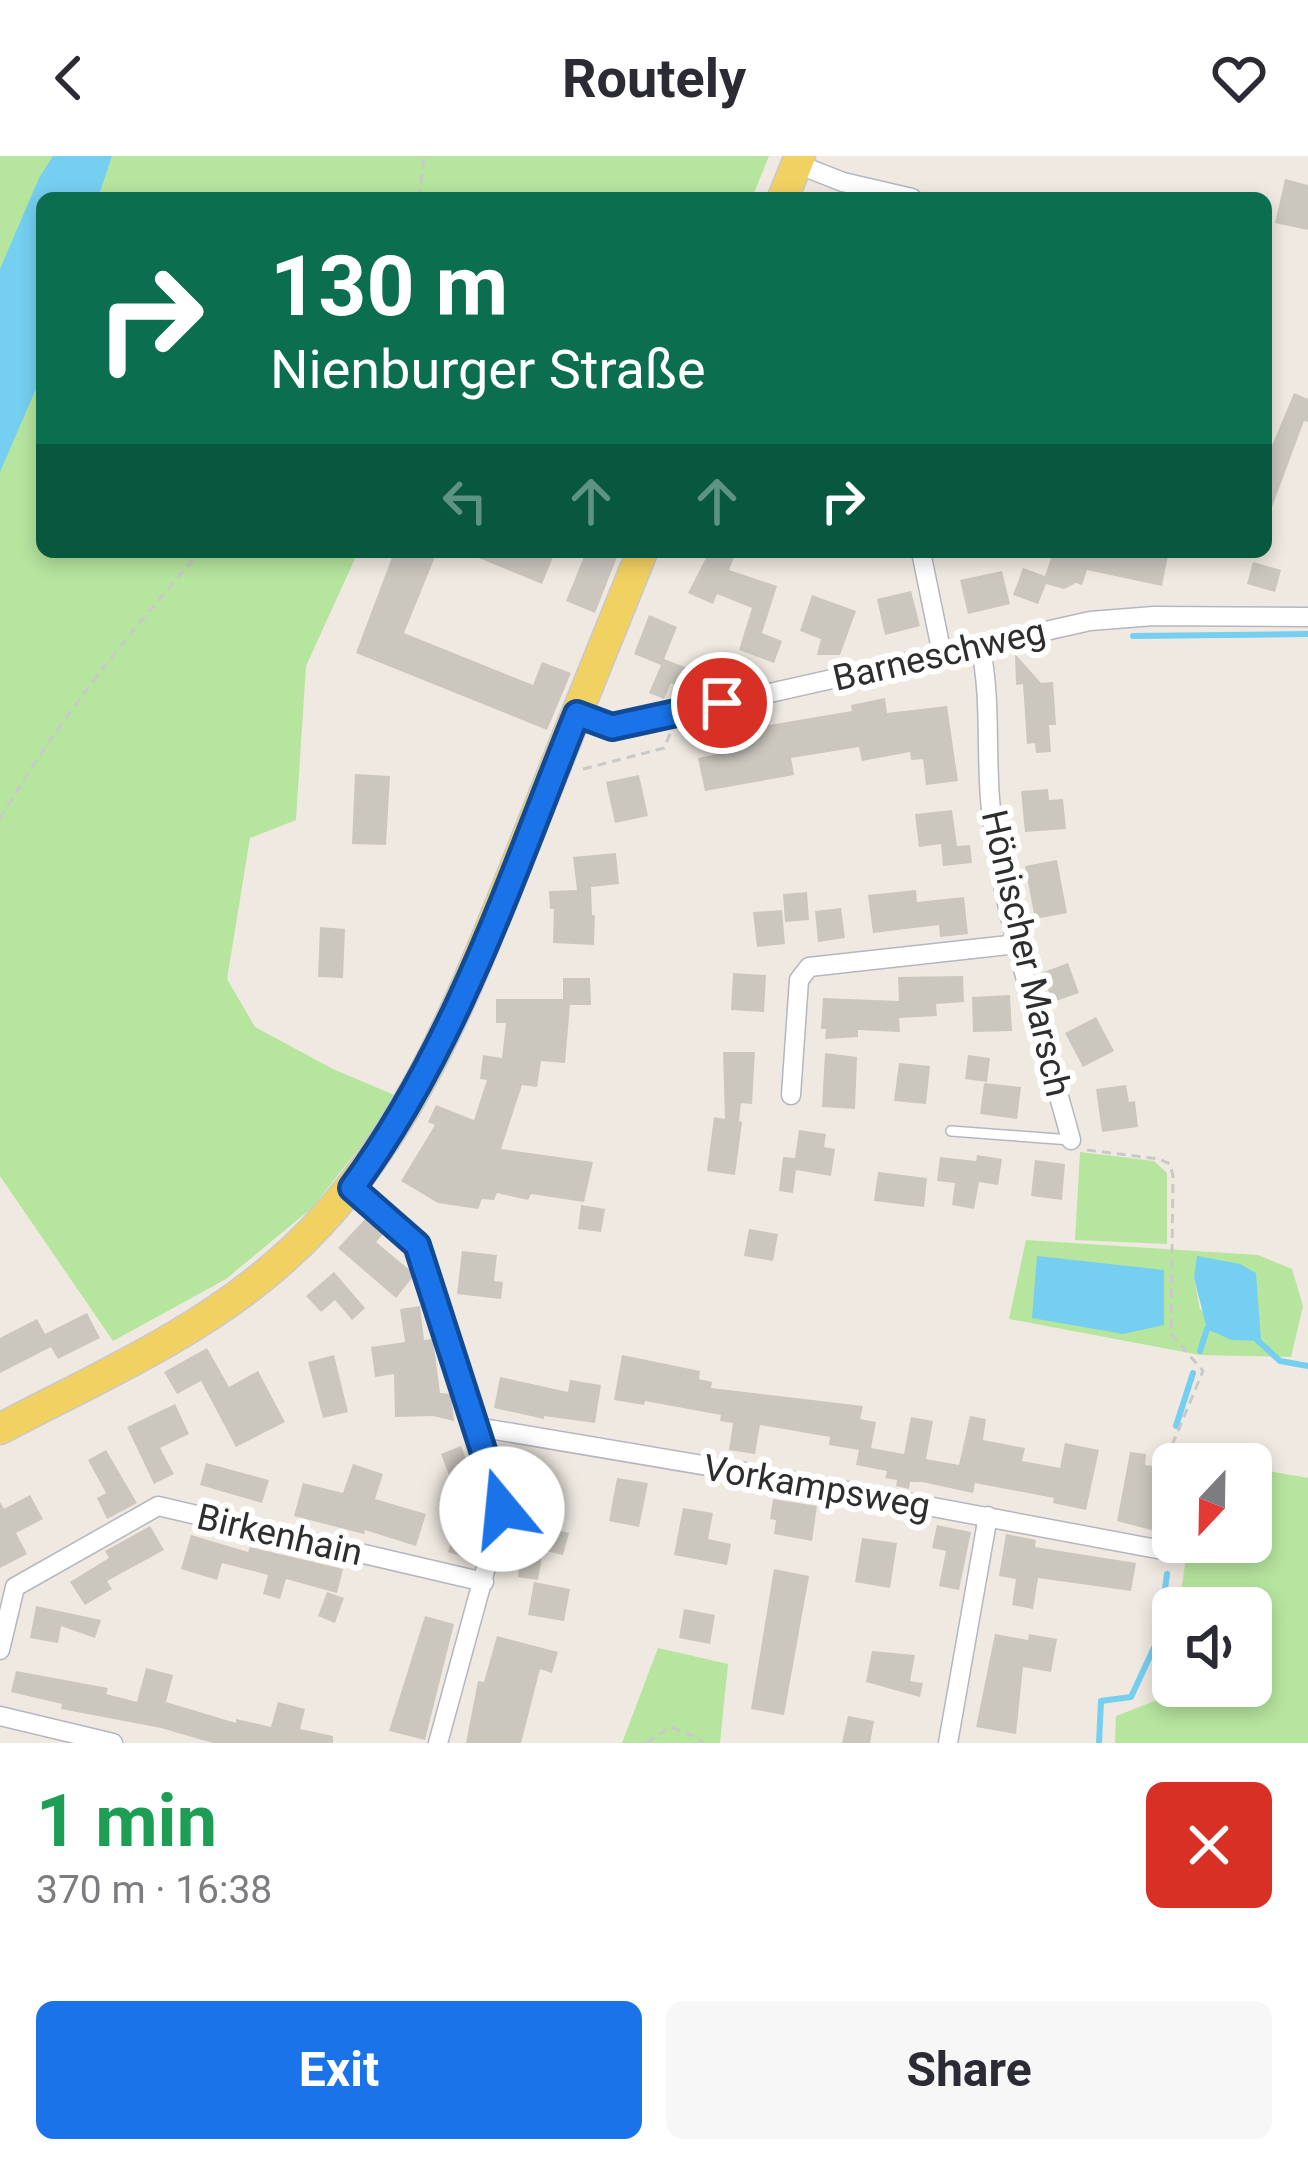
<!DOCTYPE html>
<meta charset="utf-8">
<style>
:root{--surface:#fff;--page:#f7f7f7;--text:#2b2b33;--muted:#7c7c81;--accent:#1a73e8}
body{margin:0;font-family:Roboto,sans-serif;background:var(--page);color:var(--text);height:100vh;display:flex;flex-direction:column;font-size:45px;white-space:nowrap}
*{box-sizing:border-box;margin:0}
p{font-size:39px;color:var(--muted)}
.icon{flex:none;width:66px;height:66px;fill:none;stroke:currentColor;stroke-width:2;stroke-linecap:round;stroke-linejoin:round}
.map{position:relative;height:1587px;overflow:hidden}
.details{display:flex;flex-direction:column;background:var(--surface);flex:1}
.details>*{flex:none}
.hud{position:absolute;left:36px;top:36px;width:1236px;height:366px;border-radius:18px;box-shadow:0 6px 18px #0003;background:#0b6e4f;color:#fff;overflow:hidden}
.needle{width:78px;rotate:202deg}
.buttons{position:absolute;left:1152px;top:1287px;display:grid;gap:24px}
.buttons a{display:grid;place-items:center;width:120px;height:120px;border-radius:18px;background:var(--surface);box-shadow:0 6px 18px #0003;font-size:60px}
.pin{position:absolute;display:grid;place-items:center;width:102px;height:102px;color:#fff;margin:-51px;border:6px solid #fff;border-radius:50%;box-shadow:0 3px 12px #0007}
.me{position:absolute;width:132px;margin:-66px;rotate:343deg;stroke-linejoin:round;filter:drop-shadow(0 0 9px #0008)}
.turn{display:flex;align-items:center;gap:42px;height:252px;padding:0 36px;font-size:54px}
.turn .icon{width:156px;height:156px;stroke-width:2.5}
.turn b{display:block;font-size:84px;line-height:102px}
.lanes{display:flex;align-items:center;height:114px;padding:0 36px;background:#0003;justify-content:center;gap:60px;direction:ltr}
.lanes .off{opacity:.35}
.round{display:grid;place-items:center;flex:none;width:126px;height:126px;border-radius:18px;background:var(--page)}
.head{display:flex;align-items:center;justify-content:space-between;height:204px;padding:0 36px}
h1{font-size:72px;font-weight:700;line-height:90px;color:#1e9e55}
.button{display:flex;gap:24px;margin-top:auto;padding:24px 36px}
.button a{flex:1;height:138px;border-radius:18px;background:var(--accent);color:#fff;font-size:48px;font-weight:700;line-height:138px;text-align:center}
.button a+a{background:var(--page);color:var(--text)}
header{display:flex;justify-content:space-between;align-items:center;height:156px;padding:0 36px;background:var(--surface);font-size:54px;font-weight:700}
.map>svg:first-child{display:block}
.green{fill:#b6e59e;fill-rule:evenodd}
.water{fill:#75cff0}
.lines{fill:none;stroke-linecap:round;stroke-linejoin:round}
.stream{stroke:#75cff0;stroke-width:6}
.building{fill:#cbc7bf}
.lane-casing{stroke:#b4b7c1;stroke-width:12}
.street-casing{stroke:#b4b7c1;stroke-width:21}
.primary-casing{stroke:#c9c9c9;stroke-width:33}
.path{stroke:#c9c9c9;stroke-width:3;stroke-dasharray:9 6;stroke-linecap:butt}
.lane{stroke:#fff;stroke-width:9}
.street{stroke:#fff;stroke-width:18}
.primary{stroke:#f2d163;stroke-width:30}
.route-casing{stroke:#114b97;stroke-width:30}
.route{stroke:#1a73e8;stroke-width:21}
.labels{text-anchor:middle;stroke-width:12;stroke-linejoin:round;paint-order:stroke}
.street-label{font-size:36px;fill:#2e2e2e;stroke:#fff}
</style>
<header><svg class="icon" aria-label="back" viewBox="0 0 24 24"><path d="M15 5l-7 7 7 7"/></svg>Routely<svg class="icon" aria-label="heart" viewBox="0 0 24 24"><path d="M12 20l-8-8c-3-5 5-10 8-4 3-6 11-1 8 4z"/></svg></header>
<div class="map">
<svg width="1308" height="1587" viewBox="0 0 1308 1587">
<rect width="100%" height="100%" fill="#efe9e1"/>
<path class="green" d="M 0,0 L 769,0 L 752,42 L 42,42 L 42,396 L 358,396 L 306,510 L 296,664 L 250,682 L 227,823 L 255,871 L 333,913 L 399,941 L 313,1051 L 226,1123 L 113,1185 L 0,1020 Z
M 1080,996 L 1154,1005 L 1167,1017 L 1167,1088 L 1075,1084 Z
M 1026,1084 L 1258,1099 L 1292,1113 L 1303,1150 L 1291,1201 L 1200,1199 L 1009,1163 ZM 1255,1117 L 1260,1185 L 1200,1153 L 1194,1122 Z
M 1251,1312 L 1308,1322 L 1308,1587 L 1115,1587 L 1116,1560 L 1157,1544 L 1173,1477 L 1173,1530 L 1251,1530 L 1251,1452 L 1179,1452 L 1188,1386 L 1251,1386 Z
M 658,1492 L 728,1508 L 720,1587 L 622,1587 Z"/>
<path class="water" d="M 53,0 L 112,0 L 98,42 L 42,42 L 42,219 L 0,316 L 0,113 L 39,22 Z
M 1037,1100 L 1164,1114 L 1164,1169 L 1123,1178 L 1032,1162 Z
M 1197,1100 L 1240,1108 L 1256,1117 L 1261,1185 L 1231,1184 L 1207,1173 L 1194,1122 Z"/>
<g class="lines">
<path class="stream" d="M 1133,480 L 1308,478
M 1256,1183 L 1280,1205 L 1308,1210
M 1200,1195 L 1207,1173 L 1210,1172
M 1176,1270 L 1193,1217
M 1099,1587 L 1101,1545 L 1131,1541 L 1158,1483 L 1167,1418"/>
</g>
<path class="building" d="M 1285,23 L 1308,29 L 1308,74 L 1275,67 Z
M 1294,237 L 1308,243 L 1308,266 L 1304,265 L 1266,367 L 1266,304 Z
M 394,396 L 437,396 L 404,477 L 533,529 L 542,506 L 571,517 L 547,574 L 356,497 Z
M 464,396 L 555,396 L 542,428 Z
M 586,396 L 619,396 L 595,457 L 566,445 Z
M 709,396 L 736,396 L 729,414 L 777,430 L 762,477 L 782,485 L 774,507 L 739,494 L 752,452 L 717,438 L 713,448 L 688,437 Z
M 1053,396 L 1154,396 L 1168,399 L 1162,430 L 1087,414 L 1082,429 L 1076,427 L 1064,433 L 1046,428 L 1038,448 L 1013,439 L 1023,412 L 1045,420 Z
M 1253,406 L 1281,414 L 1275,436 L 1247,428 Z
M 1002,415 L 1010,448 L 968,458 L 960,424 Z
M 911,435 L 920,470 L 885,479 L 877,443 Z
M 812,439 L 856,455 L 840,499 L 817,499 L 821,483 L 800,475 Z
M 649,459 L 677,471 L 664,503 L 693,514 L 685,533 L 671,527 L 664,543 L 649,537 L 661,509 L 634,498 Z
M 1015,498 L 1041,527 L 1053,526 L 1056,569 L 1049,569 L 1051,596 L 1036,597 L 1035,587 L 1027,588 L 1023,528 L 1016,529 Z
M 885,542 L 887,557 L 947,550 L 958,625 L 926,629 L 923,603 L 911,604 L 910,596 L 862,605 L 859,591 L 791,602 L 794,619 L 705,635 L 698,602 L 748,592 L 745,573 L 852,555 L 851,549 Z
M 355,618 L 390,620 L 386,689 L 352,688 Z
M 639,619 L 648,660 L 615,667 L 606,626 Z
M 1048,633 L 1049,644 L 1063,643 L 1066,673 L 1025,676 L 1021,635 Z
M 952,654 L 957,690 L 970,689 L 972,707 L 943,710 L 941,688 L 919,691 L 915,658 Z
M 616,697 L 619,728 L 591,731 L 592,759 L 595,759 L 594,789 L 553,787 L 554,753 L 550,753 L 549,735 L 577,734 L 573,701 Z
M 1057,704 L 1067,757 L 1035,763 L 1025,710 Z
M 916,734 L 917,746 L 964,741 L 968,778 L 940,781 L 939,769 L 873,777 L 868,739 Z
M 807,736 L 809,764 L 785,766 L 783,738 Z
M 841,752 L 845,782 L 818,786 L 815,755 Z
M 782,754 L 785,788 L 757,791 L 753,756 Z
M 320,771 L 345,773 L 343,822 L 318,821 Z
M 1068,807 L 1079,837 L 1053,846 L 1041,817 Z
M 733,817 L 766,819 L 764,856 L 731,854 Z
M 963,820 L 964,846 L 936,848 L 937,860 L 899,862 L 900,876 L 858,874 L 858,881 L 825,883 L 826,873 L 821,873 L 823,842 L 899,845 L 898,821 Z
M 563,822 L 590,822 L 591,849 L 570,849 L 565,907 L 541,905 L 537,931 L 522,929 L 501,993 L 593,1006 L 584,1046 L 531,1038 L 528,1044 L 497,1037 L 494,1044 L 482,1043 L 478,1053 L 438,1047 L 401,1025 L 435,969 L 428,966 L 436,949 L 474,964 L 487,924 L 480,923 L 483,899 L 502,902 L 506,867 L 496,867 L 496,843 L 563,843 Z
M 1010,839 L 1012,875 L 973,876 L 972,841 Z
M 1096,861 L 1114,895 L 1083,911 L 1065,877 Z
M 723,896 L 755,896 L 752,948 L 741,947 L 739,965 L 742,966 L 735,1019 L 707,1015 L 714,961 L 725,963 Z
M 825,897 L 857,901 L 855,953 L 822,951 Z
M 968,899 L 990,902 L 987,926 L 965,923 Z
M 899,907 L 930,910 L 926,948 L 894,945 Z
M 984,927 L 1021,931 L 1017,963 L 980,958 Z
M 1126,929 L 1129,946 L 1135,945 L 1138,971 L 1102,976 L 1096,933 Z
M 799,974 L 826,978 L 824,991 L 835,993 L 831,1020 L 796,1014 L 793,1037 L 779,1035 L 783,1001 L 795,1002 Z
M 977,999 L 1002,1003 L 998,1029 L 979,1026 L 974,1053 L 952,1049 L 955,1027 L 937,1025 L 940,1001 L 976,1005 Z
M 1035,1004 L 1065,1008 L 1062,1044 L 1031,1040 Z
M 878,1016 L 927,1022 L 924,1051 L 874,1045 Z
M 581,1049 L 605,1053 L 601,1076 L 578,1073 Z
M 366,1062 L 384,1077 L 376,1086 L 412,1116 L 413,1121 L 396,1142 L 338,1092 Z
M 749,1073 L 778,1078 L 773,1105 L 744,1100 Z
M 462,1095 L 497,1099 L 494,1125 L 503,1126 L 501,1143 L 457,1138 Z
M 334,1116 L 365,1152 L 352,1164 L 335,1144 L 321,1156 L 306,1140 Z
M 420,1150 L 424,1184 L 433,1183 L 440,1237 L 451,1238 L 454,1265 L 433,1260 L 395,1261 L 394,1218 L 375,1221 L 371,1191 L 405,1186 L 400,1153 Z
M 87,1157 L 100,1182 L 58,1203 L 51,1191 L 0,1217 L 0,1182 L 37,1163 L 45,1178 Z
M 207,1192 L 229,1231 L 258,1215 L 285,1266 L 236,1291 L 201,1225 L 177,1238 L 164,1216 Z
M 334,1199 L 348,1256 L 323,1262 L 308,1206 Z
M 622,1199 L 700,1215 L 699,1223 L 712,1226 L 711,1232 L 863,1250 L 860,1263 L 876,1266 L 871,1292 L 904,1298 L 911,1261 L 933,1265 L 926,1303 L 959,1309 L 970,1260 L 986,1263 L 983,1284 L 1025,1292 L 1022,1305 L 1060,1312 L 1065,1287 L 1099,1294 L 1086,1354 L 1053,1347 L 1054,1342 L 975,1327 L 973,1337 L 922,1326 L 910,1326 L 909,1333 L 896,1330 L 897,1324 L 885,1322 L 887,1315 L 856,1309 L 859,1294 L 829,1289 L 830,1281 L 760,1269 L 755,1298 L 729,1294 L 733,1267 L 720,1265 L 721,1259 L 645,1245 L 644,1249 L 614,1244 Z
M 500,1221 L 568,1236 L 570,1224 L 601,1229 L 595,1267 L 544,1260 L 544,1263 L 494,1252 Z
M 175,1248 L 189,1278 L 160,1292 L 174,1318 L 154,1328 L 127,1271 Z
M 461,1290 L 481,1342 L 461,1350 L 441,1298 Z
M 106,1294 L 137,1347 L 107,1363 L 97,1342 L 106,1337 L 88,1304 Z
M 1130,1296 L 1146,1298 L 1145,1309 L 1161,1311 L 1155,1375 L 1117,1365 Z
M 206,1307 L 269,1324 L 262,1347 L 200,1329 Z
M 353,1308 L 383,1318 L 375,1343 L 426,1358 L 416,1390 L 365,1374 L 364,1378 L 294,1360 L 303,1327 L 343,1337 Z
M 617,1322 L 648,1327 L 639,1371 L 609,1365 Z
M 30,1339 L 43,1363 L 16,1377 L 27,1398 L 0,1412 L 0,1346 L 4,1353 Z
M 534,1341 L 560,1348 L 553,1373 L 569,1377 L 563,1399 L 543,1394 L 538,1424 L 518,1421 L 521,1388 Z
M 773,1343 L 817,1350 L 812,1385 L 774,1378 L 776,1364 L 770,1363 Z
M 683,1352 L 713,1357 L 708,1383 L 731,1388 L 727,1409 L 674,1399 Z
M 461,1356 L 485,1364 L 474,1404 L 448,1396 Z
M 937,1369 L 971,1376 L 959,1434 L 939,1430 L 946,1395 L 932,1392 Z
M 150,1370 L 164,1394 L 107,1425 L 112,1433 L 85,1449 L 70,1426 L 109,1402 L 105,1395 Z
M 1006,1378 L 1036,1384 L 1035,1391 L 1136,1407 L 1131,1435 L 1038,1422 L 1033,1453 L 1012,1449 L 1016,1423 L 999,1420 Z
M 191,1379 L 248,1396 L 250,1391 L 343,1413 L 337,1437 L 286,1423 L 280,1443 L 263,1438 L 268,1419 L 222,1407 L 217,1424 L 181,1413 Z
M 862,1382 L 897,1387 L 890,1432 L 855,1426 Z
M 774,1413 L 809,1420 L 784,1559 L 751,1553 Z
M 534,1426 L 570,1433 L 564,1465 L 528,1459 Z
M 327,1436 L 344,1442 L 335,1467 L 318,1460 Z
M 36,1450 L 101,1464 L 95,1482 L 61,1470 L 58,1487 L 30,1482 Z
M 684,1453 L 715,1459 L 710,1488 L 679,1482 Z
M 425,1460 L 454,1468 L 425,1584 L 389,1575 Z
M 995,1478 L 1028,1484 L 1029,1478 L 1057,1483 L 1051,1516 L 1023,1511 L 1016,1578 L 976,1571 Z
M 497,1480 L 558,1496 L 552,1517 L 540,1513 L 521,1587 L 466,1587 L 478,1525 L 484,1526 Z
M 872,1495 L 915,1499 L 910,1525 L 923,1527 L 920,1541 L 866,1526 Z
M 146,1512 L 173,1519 L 166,1546 L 236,1567 L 236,1563 L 271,1571 L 278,1546 L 305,1553 L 300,1573 L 333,1580 L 333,1587 L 213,1587 L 161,1572 L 61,1553 L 62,1548 L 11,1536 L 16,1515 L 108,1532 L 106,1538 L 137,1546 Z
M 848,1560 L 874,1565 L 870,1587 L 842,1587 Z"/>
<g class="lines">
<g class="lane-casing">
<path id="lane" d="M 951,975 L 1071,984"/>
</g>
<g class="street-casing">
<path id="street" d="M 797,8 L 843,26 L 912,42
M 921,396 L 942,498
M 980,489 C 992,543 985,599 991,654 C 1004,766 1042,876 1071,984
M 577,558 L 612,571 L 623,570 L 1090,465 L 1154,460 L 1308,461
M 791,939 L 799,824 L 809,811 L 1018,788
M 353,1032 L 417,1089 L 502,1353 L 438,1587
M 477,1271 L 767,1320 L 1157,1393
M 0,1494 L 15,1431 L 158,1350 L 484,1426
M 0,1560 L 113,1587
M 948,1587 L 988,1360"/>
</g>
<g class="primary-casing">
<path id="primary" d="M 783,42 L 800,0
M 0,1273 C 93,1224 194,1180 274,1111 C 403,1002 462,845 523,692 C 562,593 602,495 642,396"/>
</g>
<path class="path" d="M 419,42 L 424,0
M 583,613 L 664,592 L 670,578
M 0,663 C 59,563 124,483 200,396
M 1087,994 L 1159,1003 L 1170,1008 L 1173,1020 L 1171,1178 L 1203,1215 L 1168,1299 L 1168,1378
M 647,1587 L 670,1571 L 695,1580 L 703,1587"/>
<use href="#lane" class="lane"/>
<use href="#street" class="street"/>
<use href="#primary" class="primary"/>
</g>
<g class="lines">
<g class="route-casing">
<path id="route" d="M 502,1353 L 417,1089 L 352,1032 C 456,891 512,719 577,558 L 612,571 L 722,547"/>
</g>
<use href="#route" class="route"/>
</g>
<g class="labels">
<g class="street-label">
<text transform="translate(939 498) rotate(-13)" y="13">Barneschweg</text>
<text transform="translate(1027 797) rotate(77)" y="13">Hönischer Marsch</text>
<text transform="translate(817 1330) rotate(10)" y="13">Vorkampsweg</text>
<text transform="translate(280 1378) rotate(13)" y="13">Birkenhain</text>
</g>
</g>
</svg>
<div class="buttons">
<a><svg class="needle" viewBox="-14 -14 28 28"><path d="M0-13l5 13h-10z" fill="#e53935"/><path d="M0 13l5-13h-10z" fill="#7c7c81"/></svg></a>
<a><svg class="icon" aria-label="sound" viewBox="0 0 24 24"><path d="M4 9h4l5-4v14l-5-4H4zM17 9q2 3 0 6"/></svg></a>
</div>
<div class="pin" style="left:722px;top:547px;background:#d93025"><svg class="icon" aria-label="arrive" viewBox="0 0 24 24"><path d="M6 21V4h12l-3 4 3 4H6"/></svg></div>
<svg class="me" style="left:502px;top:1353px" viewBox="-20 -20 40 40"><circle r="19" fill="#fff"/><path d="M0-13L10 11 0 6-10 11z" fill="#1a73e8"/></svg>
<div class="hud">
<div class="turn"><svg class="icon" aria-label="right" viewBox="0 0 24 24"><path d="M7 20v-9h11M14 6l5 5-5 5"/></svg><div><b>130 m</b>Nienburger Straße</div></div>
<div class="lanes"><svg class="icon off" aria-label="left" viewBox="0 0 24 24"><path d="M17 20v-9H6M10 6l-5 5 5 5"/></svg><svg class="icon off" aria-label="ahead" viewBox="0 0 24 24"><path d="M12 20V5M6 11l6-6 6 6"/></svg><svg class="icon off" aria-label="ahead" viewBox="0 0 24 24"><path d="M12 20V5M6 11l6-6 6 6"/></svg><svg class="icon" aria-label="right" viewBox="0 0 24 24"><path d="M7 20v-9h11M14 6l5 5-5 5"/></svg></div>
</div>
</div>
<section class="details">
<div class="head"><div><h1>1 min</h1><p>370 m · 16:38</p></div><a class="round" style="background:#d93025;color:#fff"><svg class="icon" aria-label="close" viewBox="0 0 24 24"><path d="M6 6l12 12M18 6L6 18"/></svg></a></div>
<div class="button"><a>Exit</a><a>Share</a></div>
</section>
